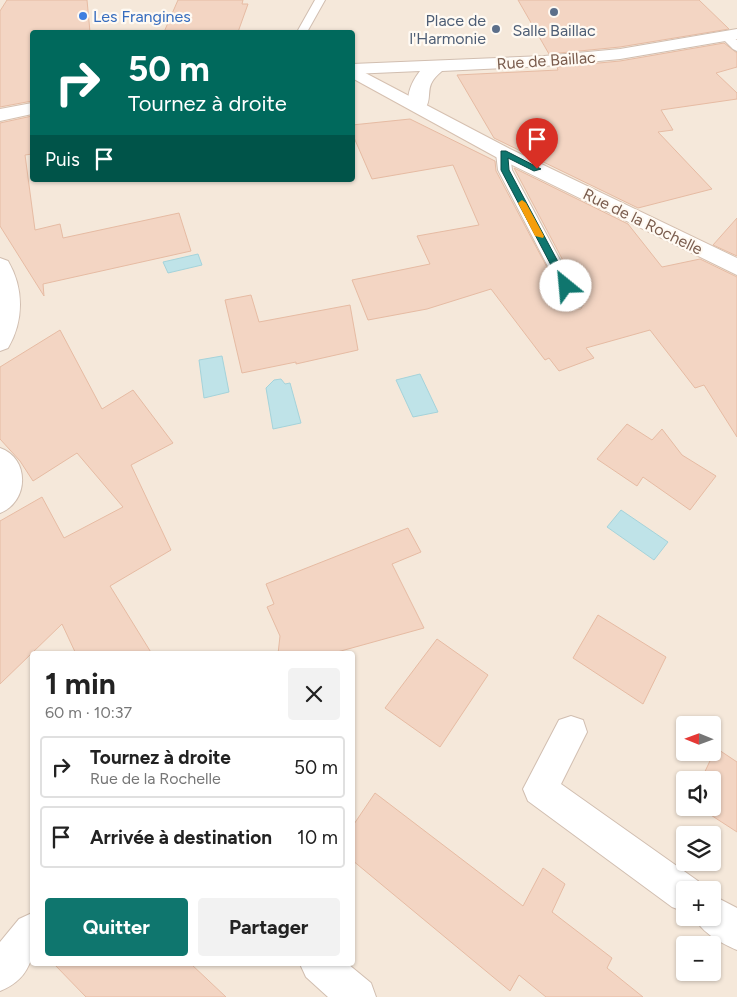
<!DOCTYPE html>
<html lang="fr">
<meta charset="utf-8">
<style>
:root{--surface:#fff;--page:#f2f2f2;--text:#222;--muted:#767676;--line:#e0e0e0;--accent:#0f766e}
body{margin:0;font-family:Figtree,sans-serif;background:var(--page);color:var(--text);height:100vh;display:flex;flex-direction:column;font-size:19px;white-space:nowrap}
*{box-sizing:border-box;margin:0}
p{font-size:16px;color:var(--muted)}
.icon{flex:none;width:28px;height:28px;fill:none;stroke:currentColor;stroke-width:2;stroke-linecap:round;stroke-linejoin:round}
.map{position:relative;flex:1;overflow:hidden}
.panel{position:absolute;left:30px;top:651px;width:325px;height:315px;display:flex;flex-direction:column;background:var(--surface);border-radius:5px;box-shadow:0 1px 4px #0004}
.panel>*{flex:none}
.banner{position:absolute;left:30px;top:30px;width:325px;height:152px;border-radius:5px;box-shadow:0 1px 4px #0004;background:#00695c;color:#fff;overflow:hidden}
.needle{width:32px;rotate:271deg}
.buttons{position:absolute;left:676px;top:716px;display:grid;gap:10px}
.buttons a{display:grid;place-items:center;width:45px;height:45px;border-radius:5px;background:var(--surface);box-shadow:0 1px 4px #0004;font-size:25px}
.pin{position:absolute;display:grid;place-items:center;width:42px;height:42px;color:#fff;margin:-51px -21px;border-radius:50% 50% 50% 0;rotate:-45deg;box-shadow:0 0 5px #0007}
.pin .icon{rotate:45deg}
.me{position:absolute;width:55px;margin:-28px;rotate:332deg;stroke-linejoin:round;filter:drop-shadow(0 0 4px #0008)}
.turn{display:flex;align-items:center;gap:18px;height:105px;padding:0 15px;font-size:22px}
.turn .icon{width:65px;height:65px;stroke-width:2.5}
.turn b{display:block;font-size:35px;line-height:42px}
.then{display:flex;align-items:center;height:48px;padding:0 15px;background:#0003;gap:10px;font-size:19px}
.round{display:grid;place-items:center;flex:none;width:52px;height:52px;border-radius:5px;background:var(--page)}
.summary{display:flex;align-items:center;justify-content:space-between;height:85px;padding:0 15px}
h1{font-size:30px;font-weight:700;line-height:38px}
.primary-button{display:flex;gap:10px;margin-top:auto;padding:10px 15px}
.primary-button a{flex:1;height:58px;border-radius:5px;background:var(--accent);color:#fff;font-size:20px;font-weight:700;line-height:58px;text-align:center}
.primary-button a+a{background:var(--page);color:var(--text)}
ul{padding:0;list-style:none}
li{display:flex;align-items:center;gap:15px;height:62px;margin:0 10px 8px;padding:0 5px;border:2px solid var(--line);border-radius:5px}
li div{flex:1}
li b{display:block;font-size:19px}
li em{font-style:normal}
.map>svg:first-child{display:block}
.residential{fill:#f5e8da;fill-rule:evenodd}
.water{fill:#bfe3e8;stroke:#a5d3da}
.building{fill:#f3d5c3;stroke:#e6bba3}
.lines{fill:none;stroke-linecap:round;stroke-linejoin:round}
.service-casing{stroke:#d1beb0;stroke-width:2}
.minor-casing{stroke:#d1beb0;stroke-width:2}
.tertiary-casing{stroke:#d1beb0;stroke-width:2}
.secondary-casing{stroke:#d6c0b0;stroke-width:2}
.service{fill:#fff;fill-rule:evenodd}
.minor{fill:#fff;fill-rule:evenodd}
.tertiary{fill:#fff;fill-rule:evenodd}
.secondary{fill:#fff;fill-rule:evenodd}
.route{fill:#0f766e;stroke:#0a4d48}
.slow{fill:#f59e0b}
.service-dot{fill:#5c6f8a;stroke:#fffaf3;stroke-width:2}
.shop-dot{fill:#3f7fe0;stroke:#fffaf3;stroke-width:2}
.labels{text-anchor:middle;stroke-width:4.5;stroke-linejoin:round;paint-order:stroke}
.far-shop-label{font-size:16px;fill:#366cbe;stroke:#fffaf3;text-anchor:start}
.far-service-label{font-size:16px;fill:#4e5e75;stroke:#fffaf3;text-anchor:end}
.far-street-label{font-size:16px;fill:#7a5c4d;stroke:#fffaf3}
</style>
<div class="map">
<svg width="737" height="997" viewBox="0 0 737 997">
<rect width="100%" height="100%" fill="#fdf6ec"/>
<path class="residential" d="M 0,0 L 737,0 L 737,997 L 0,997 ZM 32,32 L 352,32 L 352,180 L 32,180 ZM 32,654 L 352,654 L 352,964 L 32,964 ZM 685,725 L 712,725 L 712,752 L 685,752 ZM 685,780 L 712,780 L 712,808 L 685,808 ZM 685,835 L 712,835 L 712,862 L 685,862 ZM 685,890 L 712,890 L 712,918 L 685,918 ZM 685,945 L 712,945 L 712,972 L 685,972 Z"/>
<path class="water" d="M 198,254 L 202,265 L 168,273 L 163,262 Z
M 222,356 L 229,392 L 204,398 L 199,360 Z
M 420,374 L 438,412 L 413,417 L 396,380 Z
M 281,379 L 285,384 L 290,383 L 301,423 L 273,429 L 266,388 L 274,380 Z
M 621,510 L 668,542 L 654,560 L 607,527 Z"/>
<path class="building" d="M 7,0 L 87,0 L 90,32 L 32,32 L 32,101 L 0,107 L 0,11 Z
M 178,0 L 243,0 L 242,4 L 248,4 L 238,32 L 164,32 Z
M 518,0 L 699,0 L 729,29 L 620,47 L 549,54 Z
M 724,43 L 737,53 L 737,67 L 716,73 L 737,93 L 737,99 L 661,110 L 673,130 L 658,132 L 712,189 L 638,208 L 494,138 L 457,75 L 558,70 L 557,67 L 620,61 Z
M 32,116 L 32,154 L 25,155 L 35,230 L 60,224 L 63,238 L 179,213 L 191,251 L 43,284 L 44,296 L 0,226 L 0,123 Z
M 410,119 L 495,161 L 496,171 L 569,309 L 581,309 L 585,302 L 514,168 L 628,224 L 662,267 L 700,259 L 737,277 L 737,437 L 704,385 L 695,388 L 650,330 L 586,348 L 594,358 L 559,371 L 549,358 L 545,360 L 491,289 L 427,309 L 368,320 L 352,280 L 430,264 L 417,236 L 479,225 L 453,165 L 372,179 L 352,133 L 352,125 Z
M 737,218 L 737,256 L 713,245 Z
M 251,295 L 259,322 L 350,305 L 358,350 L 296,364 L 296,362 L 242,373 L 225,300 Z
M 60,330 L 102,409 L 133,390 L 173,443 L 131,465 L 171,550 L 110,586 L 152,654 L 76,654 L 62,624 L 0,684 L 0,521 L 42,497 L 64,538 L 123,507 L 77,453 L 33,481 L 20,461 L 0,439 L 0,367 Z
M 627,424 L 652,440 L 662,429 L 682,455 L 716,476 L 690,510 L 643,477 L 637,486 L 597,459 Z
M 408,528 L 421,552 L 392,564 L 424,628 L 330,654 L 278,654 L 280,636 L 267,607 L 274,604 L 266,584 Z
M 598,615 L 666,657 L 643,704 L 573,658 Z
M 437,639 L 488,675 L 440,747 L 385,708 Z
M 716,748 L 737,762 L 737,832 L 700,808 L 712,808 L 712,780 L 701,780 Z
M 375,793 L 523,906 L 543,868 L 565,884 L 552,912 L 612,958 L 607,968 L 643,997 L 546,997 L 519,975 L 510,991 L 352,860 L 352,827 Z
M 54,964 L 191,964 L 226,997 L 86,997 Z"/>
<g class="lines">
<g class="service-casing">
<path id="service" d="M 315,0 L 325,0 L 307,32 L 297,32 Z
M 726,33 L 737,40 L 737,51 L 733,49 L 720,36 Z
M 503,149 L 510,153 L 512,170 L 583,303 L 581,307 L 569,307 L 498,170 L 496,153 Z"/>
</g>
<g class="minor-casing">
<path id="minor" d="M 0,258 L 8,261 C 24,288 24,321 8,348 L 0,351 Z
M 0,448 C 30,458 29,502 0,513 Z
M 571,716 L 583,720 L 587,732 L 561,784 L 698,881 L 702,890 L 685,890 L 685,912 L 672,907 L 528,801 L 523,789 L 559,720 Z
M 712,895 L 737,908 L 737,950 C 721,943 702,933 695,918 L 712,918 Z
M 32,913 C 37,947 35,977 0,991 L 0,942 L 19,919 Z
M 300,964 L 348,964 L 371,983 L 376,997 L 328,997 L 306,977 Z"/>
</g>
<g class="tertiary-casing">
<path id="tertiary" d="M 737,29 L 737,39 L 620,59 L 544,66 L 442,71 C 422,87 434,95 425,109 L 411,109 C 404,98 412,81 420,71 L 352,74 L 352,64 L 544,56 L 620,49 Z"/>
</g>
<g class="secondary-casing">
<path id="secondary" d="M 352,66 L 510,149 L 737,258 L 737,275 L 496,157 L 352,78 Z
M 32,103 L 32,114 L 0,121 L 0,109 Z"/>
</g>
<use href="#service" class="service"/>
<use href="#minor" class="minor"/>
<use href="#tertiary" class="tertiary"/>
<use href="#secondary" class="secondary"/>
</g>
<path class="route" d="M 501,151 L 506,151 L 541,169 L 534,171 L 508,158 L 509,170 L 571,286 L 570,289 L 563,289 L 562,286 L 501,170 Z"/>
<path class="slow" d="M 522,200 L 526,203 L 544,236 L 543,238 L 535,236 L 518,203 Z"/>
<g class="service-dot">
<circle cx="554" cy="12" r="5"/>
<circle cx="496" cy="29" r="5"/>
</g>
<circle class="shop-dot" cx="83" cy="16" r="5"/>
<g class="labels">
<g class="far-shop-label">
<text x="93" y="22">Les Frangines</text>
</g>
<g class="far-service-label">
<text x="486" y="26">Place de<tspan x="486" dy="18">l'Harmonie</tspan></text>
<text x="554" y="36" text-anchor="middle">Salle Baillac</text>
</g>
<g class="far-street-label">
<text transform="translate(546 60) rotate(-4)" y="6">Rue de Baillac</text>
<text transform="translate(643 221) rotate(26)" y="6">Rue de la Rochelle</text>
</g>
</g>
</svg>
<div class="buttons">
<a><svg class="needle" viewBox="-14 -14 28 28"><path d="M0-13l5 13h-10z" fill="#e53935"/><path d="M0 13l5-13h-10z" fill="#767676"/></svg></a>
<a><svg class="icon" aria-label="sound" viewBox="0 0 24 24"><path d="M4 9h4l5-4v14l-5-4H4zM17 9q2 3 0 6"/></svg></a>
<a><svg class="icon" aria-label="layers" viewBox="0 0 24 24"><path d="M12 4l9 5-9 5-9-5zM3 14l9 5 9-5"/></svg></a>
<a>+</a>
<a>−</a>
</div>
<div class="pin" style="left:537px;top:169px;background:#d93025"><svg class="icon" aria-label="arrive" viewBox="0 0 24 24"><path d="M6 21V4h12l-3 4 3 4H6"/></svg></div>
<svg class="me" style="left:566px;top:286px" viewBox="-20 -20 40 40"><circle r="19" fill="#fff"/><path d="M0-13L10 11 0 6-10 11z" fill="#0f766e"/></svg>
<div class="banner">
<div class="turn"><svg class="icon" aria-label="right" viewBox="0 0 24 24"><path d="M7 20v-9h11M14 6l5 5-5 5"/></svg><div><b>50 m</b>Tournez à droite</div></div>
<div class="then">Puis<svg class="icon" aria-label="arrive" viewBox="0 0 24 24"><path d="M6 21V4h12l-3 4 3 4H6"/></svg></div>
</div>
<section class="panel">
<div class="summary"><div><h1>1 min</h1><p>60 m · 10:37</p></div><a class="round"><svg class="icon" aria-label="close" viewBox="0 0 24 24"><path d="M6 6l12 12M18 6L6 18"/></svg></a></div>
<ul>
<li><svg class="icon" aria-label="right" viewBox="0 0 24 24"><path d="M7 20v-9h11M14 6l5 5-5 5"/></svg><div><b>Tournez à droite</b><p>Rue de la Rochelle</p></div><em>50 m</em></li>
<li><svg class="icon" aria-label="arrive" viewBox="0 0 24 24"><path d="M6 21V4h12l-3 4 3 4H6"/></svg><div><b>Arrivée à destination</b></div><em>10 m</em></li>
</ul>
<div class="primary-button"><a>Quitter</a><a>Partager</a></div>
</section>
</div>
